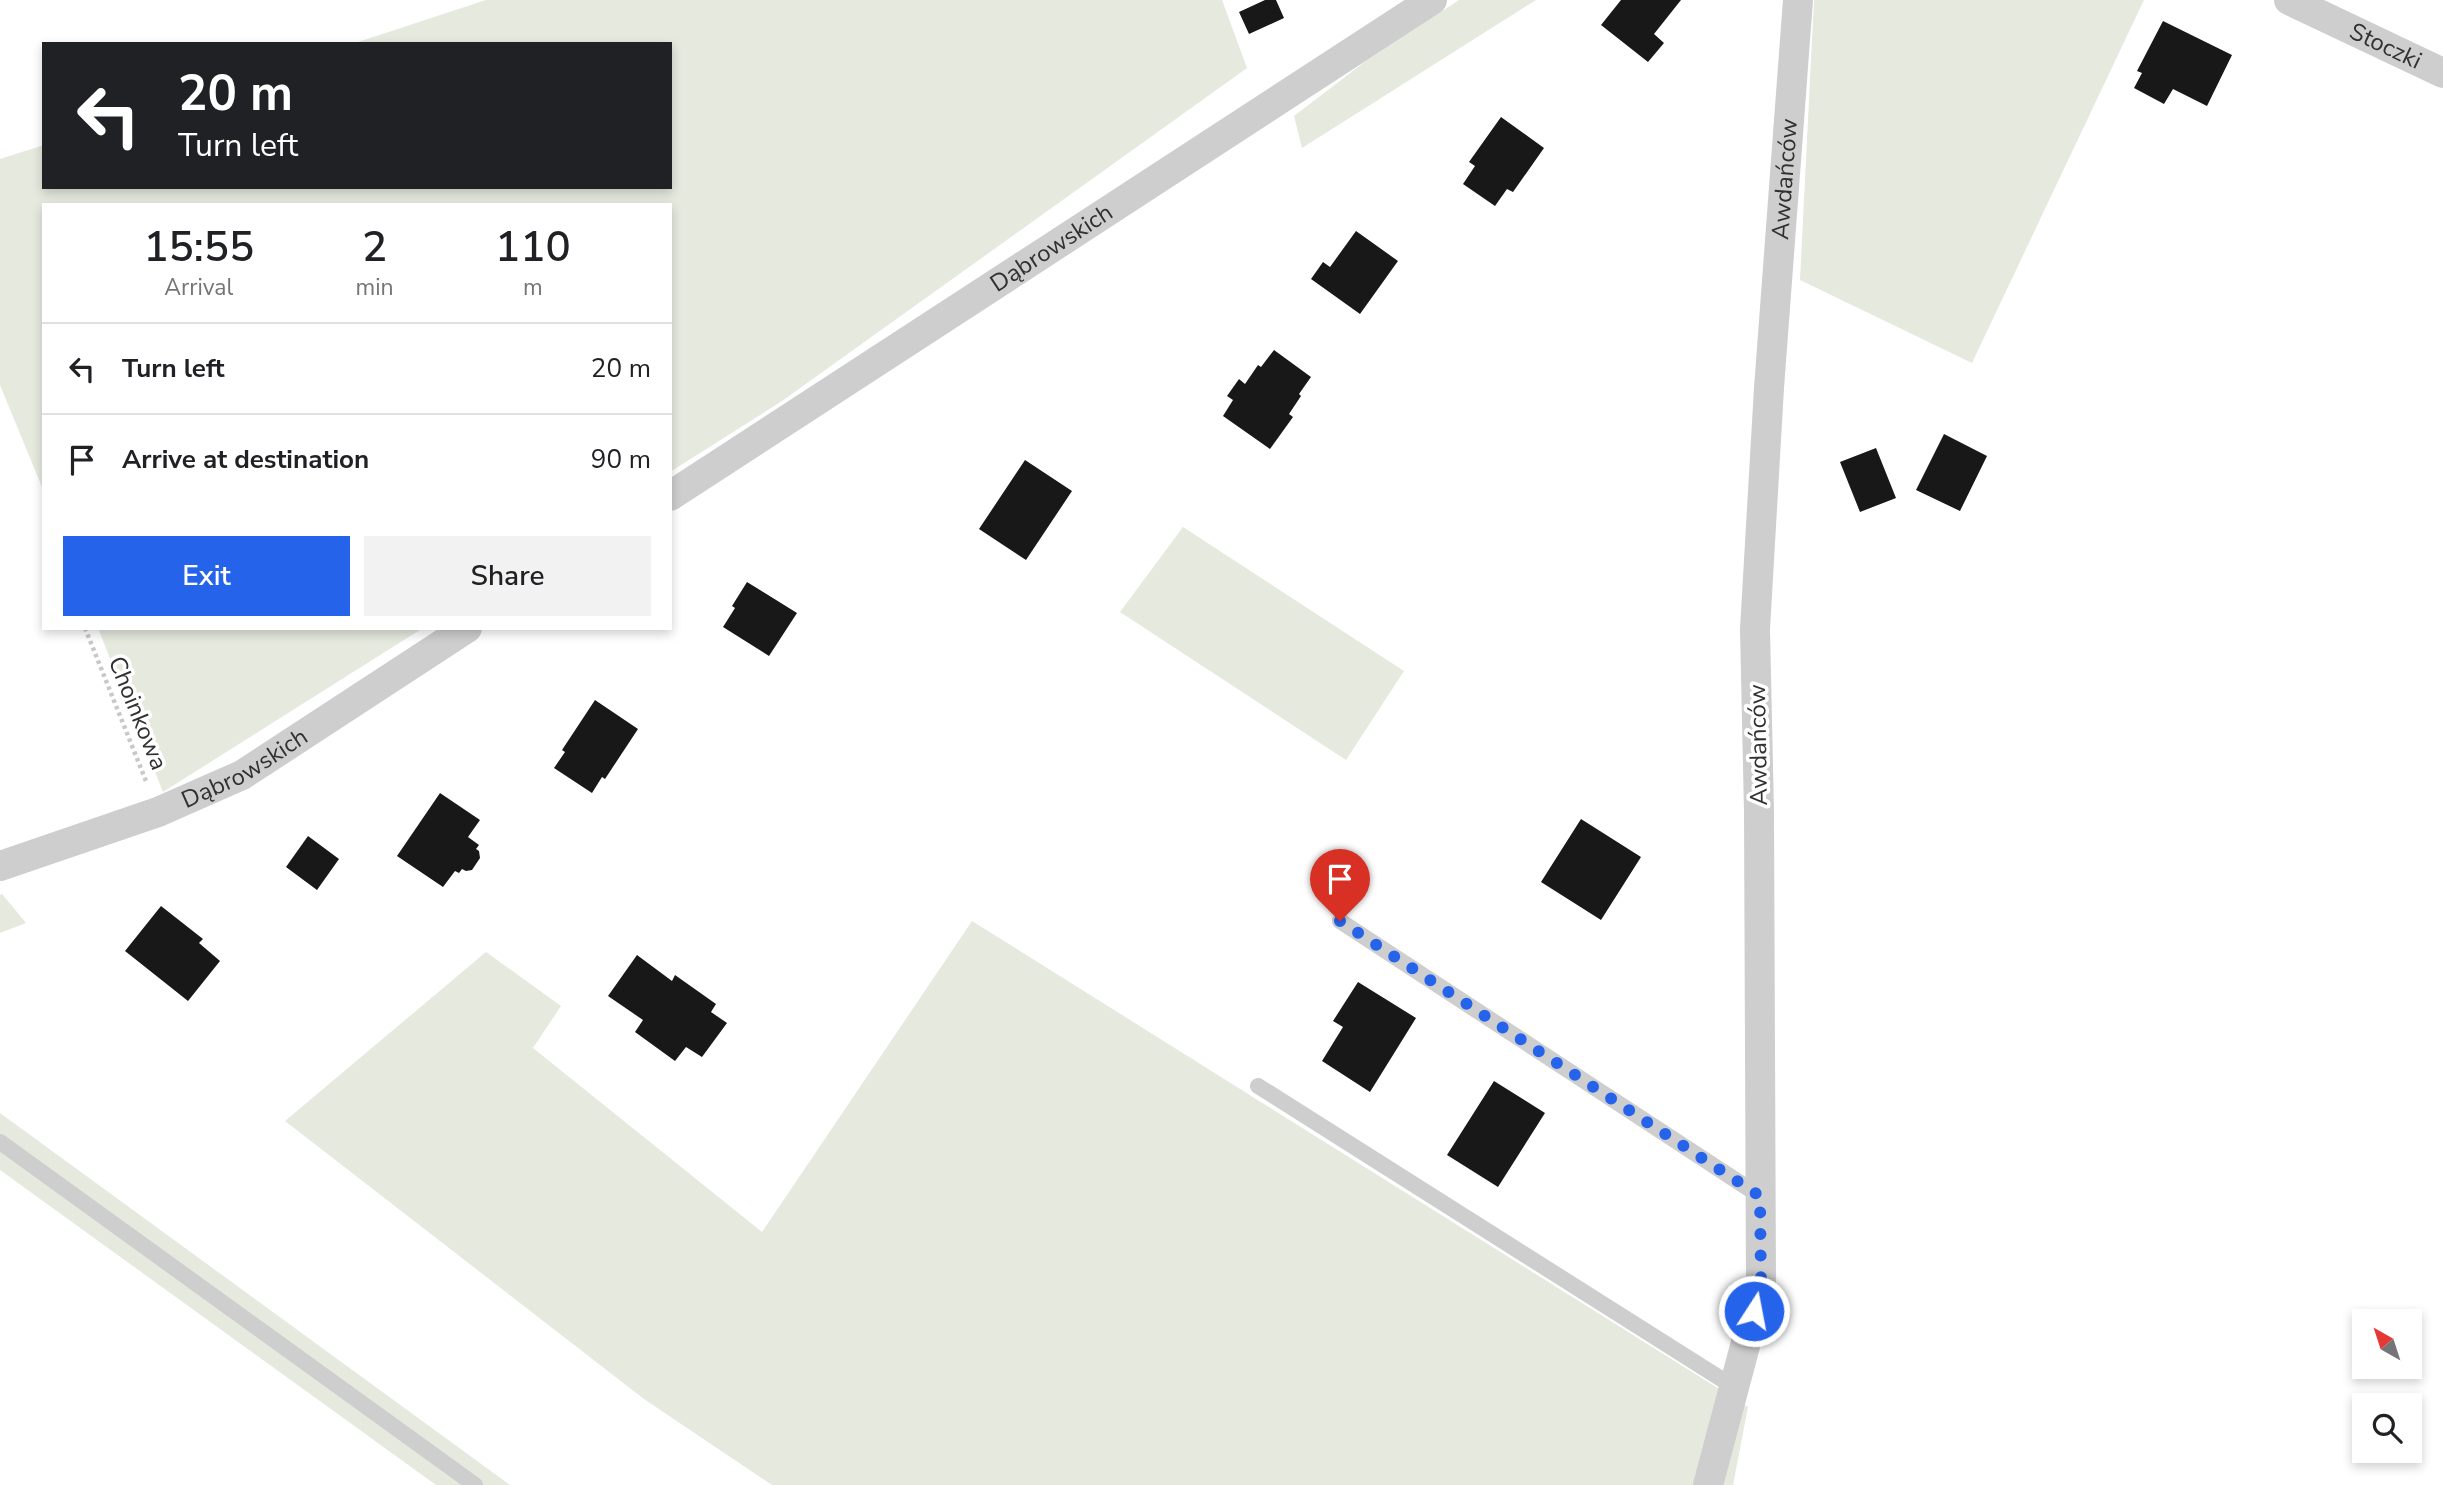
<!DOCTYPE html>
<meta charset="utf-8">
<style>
:root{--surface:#fff;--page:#f2f2f2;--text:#202124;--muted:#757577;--line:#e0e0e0;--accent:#2563eb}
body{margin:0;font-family:"Nunito Sans",sans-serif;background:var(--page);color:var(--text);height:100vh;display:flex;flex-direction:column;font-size:26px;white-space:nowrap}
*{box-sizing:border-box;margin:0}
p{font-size:23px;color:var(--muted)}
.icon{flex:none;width:38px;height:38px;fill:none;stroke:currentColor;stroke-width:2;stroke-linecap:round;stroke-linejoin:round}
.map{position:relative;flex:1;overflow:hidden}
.side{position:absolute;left:42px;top:203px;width:630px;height:427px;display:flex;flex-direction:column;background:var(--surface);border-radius:0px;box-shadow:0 4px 10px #0003}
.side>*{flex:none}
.banner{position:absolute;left:42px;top:42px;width:630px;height:147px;border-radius:0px;box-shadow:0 4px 10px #0003;background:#202124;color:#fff;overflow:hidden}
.needle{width:46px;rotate:321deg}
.tools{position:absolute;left:2352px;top:1309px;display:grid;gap:14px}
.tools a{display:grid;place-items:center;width:70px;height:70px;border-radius:0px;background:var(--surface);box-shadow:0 4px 10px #0003;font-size:35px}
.pin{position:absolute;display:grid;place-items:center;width:60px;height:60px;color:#fff;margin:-72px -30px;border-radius:50% 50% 50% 0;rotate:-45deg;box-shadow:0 0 7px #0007}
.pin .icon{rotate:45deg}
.me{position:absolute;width:77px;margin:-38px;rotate:11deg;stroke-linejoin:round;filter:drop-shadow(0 0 5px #0008)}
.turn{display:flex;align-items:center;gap:24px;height:147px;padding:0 21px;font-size:32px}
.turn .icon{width:91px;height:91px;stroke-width:2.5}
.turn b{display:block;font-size:49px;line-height:60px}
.eta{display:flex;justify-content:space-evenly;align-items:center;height:119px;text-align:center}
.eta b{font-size:42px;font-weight:600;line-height:49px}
.primary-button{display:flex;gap:14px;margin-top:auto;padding:14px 21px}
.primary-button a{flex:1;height:80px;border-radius:0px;background:var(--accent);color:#fff;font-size:28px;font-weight:600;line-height:80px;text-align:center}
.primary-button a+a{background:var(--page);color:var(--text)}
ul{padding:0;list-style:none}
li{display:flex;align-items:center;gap:21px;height:91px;padding:0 21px;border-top:2px solid var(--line)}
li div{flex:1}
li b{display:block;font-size:26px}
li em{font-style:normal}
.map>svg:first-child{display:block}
.green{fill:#e5e9de}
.building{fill:#181818}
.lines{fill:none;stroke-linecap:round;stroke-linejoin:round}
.path{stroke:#c8c8c8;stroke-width:4.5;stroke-dasharray:3.5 3.5;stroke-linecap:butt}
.lane{stroke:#cecece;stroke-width:16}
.street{stroke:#cecece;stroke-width:30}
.route{stroke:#2563eb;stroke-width:12;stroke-dasharray:0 21.6}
.labels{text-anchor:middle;stroke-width:7;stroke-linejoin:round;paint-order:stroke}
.street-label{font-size:24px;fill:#313131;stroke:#fff}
</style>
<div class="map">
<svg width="2443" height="1485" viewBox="0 0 2443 1485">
<rect width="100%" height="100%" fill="#fff"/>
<path class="green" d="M 486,0 L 1222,0 L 1247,68 L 782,401 L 670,472 L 670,205 L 44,205 L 44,492 L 0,385 L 0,159 L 44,145 L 44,187 L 670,187 L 670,44 L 352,44 Z
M 1459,0 L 1536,0 L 1302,148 L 1294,116 L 1366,61 Z
M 1814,0 L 2144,0 L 1972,363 L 1800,280 Z
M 1183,527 L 1404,671 L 1346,760 L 1120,612 Z
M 98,628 L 423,628 L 163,792 Z
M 2,894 L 26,923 L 0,933 L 0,895 Z
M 972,921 L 1748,1407 L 1733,1485 L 772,1485 L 644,1399 L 285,1121 L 486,952 L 561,1006 L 533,1048 L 762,1232 Z
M 0,1113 L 510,1485 L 436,1485 L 0,1170 Z"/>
<path class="building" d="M 1265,0 L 1276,0 L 1284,18 L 1249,34 L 1239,12 Z
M 1621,0 L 1681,0 L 1654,34 L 1664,43 L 1648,62 L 1601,25 Z
M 2163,21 L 2232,55 L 2207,106 L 2173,89 L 2164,104 L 2134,88 L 2142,73 L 2137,71 Z
M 1501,117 L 1544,148 L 1513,192 L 1507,189 L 1495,206 L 1463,184 L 1475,166 L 1469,162 Z
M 1356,231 L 1398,261 L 1360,314 L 1311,279 L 1323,262 L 1330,267 Z
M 1274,350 L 1311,377 L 1299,394 L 1301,396 L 1289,414 L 1293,417 L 1270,449 L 1223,416 L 1233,400 L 1227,396 L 1239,379 L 1245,384 L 1258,365 L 1261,367 Z
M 1944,434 L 1987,456 L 1960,511 L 1916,490 Z
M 1876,448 L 1896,498 L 1860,512 L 1840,462 Z
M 1025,460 L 1072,491 L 1026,560 L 979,529 Z
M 747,582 L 797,613 L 769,656 L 723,627 L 735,608 L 732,606 Z
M 595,700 L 638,729 L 605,779 L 602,777 L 592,793 L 554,768 L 565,752 L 562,750 Z
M 440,793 L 480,820 L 468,837 L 479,845 L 476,849 L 479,851 L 480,858 L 472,870 L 466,871 L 462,869 L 459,873 L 455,871 L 443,887 L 397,856 Z
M 1581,819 L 1641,857 L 1601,920 L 1541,882 Z
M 308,836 L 339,859 L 317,890 L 286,867 Z
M 161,906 L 203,939 L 199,943 L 220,961 L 188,1001 L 125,951 Z
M 637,955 L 672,981 L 675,975 L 716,1004 L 711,1012 L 727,1023 L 702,1057 L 686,1047 L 675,1061 L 635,1032 L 643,1020 L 608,996 Z
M 1358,982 L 1416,1018 L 1370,1092 L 1322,1061 L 1343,1027 L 1333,1021 Z
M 1494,1081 L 1545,1113 L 1498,1187 L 1447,1155 Z"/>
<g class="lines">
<path class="path" d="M 85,628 L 146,781"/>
<path class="lane" d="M 1340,921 L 1760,1196
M 1258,1086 L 1734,1387
M 0,1142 L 475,1485"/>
<g class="street">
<path id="s1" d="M 2289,0 L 2443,73"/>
<path id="s2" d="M 670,496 L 1432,0"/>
<path id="s3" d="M 0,866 L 158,812 L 242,775 L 467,628"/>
<path id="s4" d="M 1708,1485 L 1761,1286 L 1759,812 L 1755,629 L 1769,388 L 1798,0"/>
</g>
</g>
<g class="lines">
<path class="route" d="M 1340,921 L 1760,1196 L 1761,1286 L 1754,1311"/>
</g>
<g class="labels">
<g class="street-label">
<text dy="8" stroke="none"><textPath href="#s1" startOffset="107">Stoczki</textPath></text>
<text dy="8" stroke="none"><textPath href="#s4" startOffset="1314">Awdańców</textPath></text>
<text dy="8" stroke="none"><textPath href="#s2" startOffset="455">Dąbrowskich</textPath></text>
<text transform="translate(138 713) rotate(68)" y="8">Choinkowa</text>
<text transform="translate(1758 745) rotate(-91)" y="8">Awdańców</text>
<text dy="8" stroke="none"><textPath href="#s3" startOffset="264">Dąbrowskich</textPath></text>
</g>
</g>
</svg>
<div class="tools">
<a><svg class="needle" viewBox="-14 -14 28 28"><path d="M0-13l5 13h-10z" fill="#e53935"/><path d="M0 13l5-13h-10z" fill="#757577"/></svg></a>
<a><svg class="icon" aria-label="search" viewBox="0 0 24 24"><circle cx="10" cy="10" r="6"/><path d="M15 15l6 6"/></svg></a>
</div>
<div class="pin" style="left:1340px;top:921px;background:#d93025"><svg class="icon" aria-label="arrive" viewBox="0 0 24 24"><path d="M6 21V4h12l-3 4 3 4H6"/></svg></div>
<svg class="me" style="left:1754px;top:1311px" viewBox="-20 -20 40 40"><circle r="17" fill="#2563eb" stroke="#fff" stroke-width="3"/><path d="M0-11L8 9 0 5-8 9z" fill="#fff"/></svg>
<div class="banner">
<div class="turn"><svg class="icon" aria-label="left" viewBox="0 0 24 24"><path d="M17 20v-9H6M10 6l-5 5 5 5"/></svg><div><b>20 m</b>Turn left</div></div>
</div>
<section class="side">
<div class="eta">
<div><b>15:55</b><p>Arrival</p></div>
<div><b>2</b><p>min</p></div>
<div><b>110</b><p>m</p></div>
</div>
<ul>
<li><svg class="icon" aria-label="left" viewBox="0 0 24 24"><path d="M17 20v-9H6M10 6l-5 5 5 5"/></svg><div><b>Turn left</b></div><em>20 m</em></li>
<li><svg class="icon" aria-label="arrive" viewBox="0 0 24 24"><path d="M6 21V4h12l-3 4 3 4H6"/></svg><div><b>Arrive at destination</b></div><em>90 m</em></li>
</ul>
<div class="primary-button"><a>Exit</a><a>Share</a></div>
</section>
</div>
